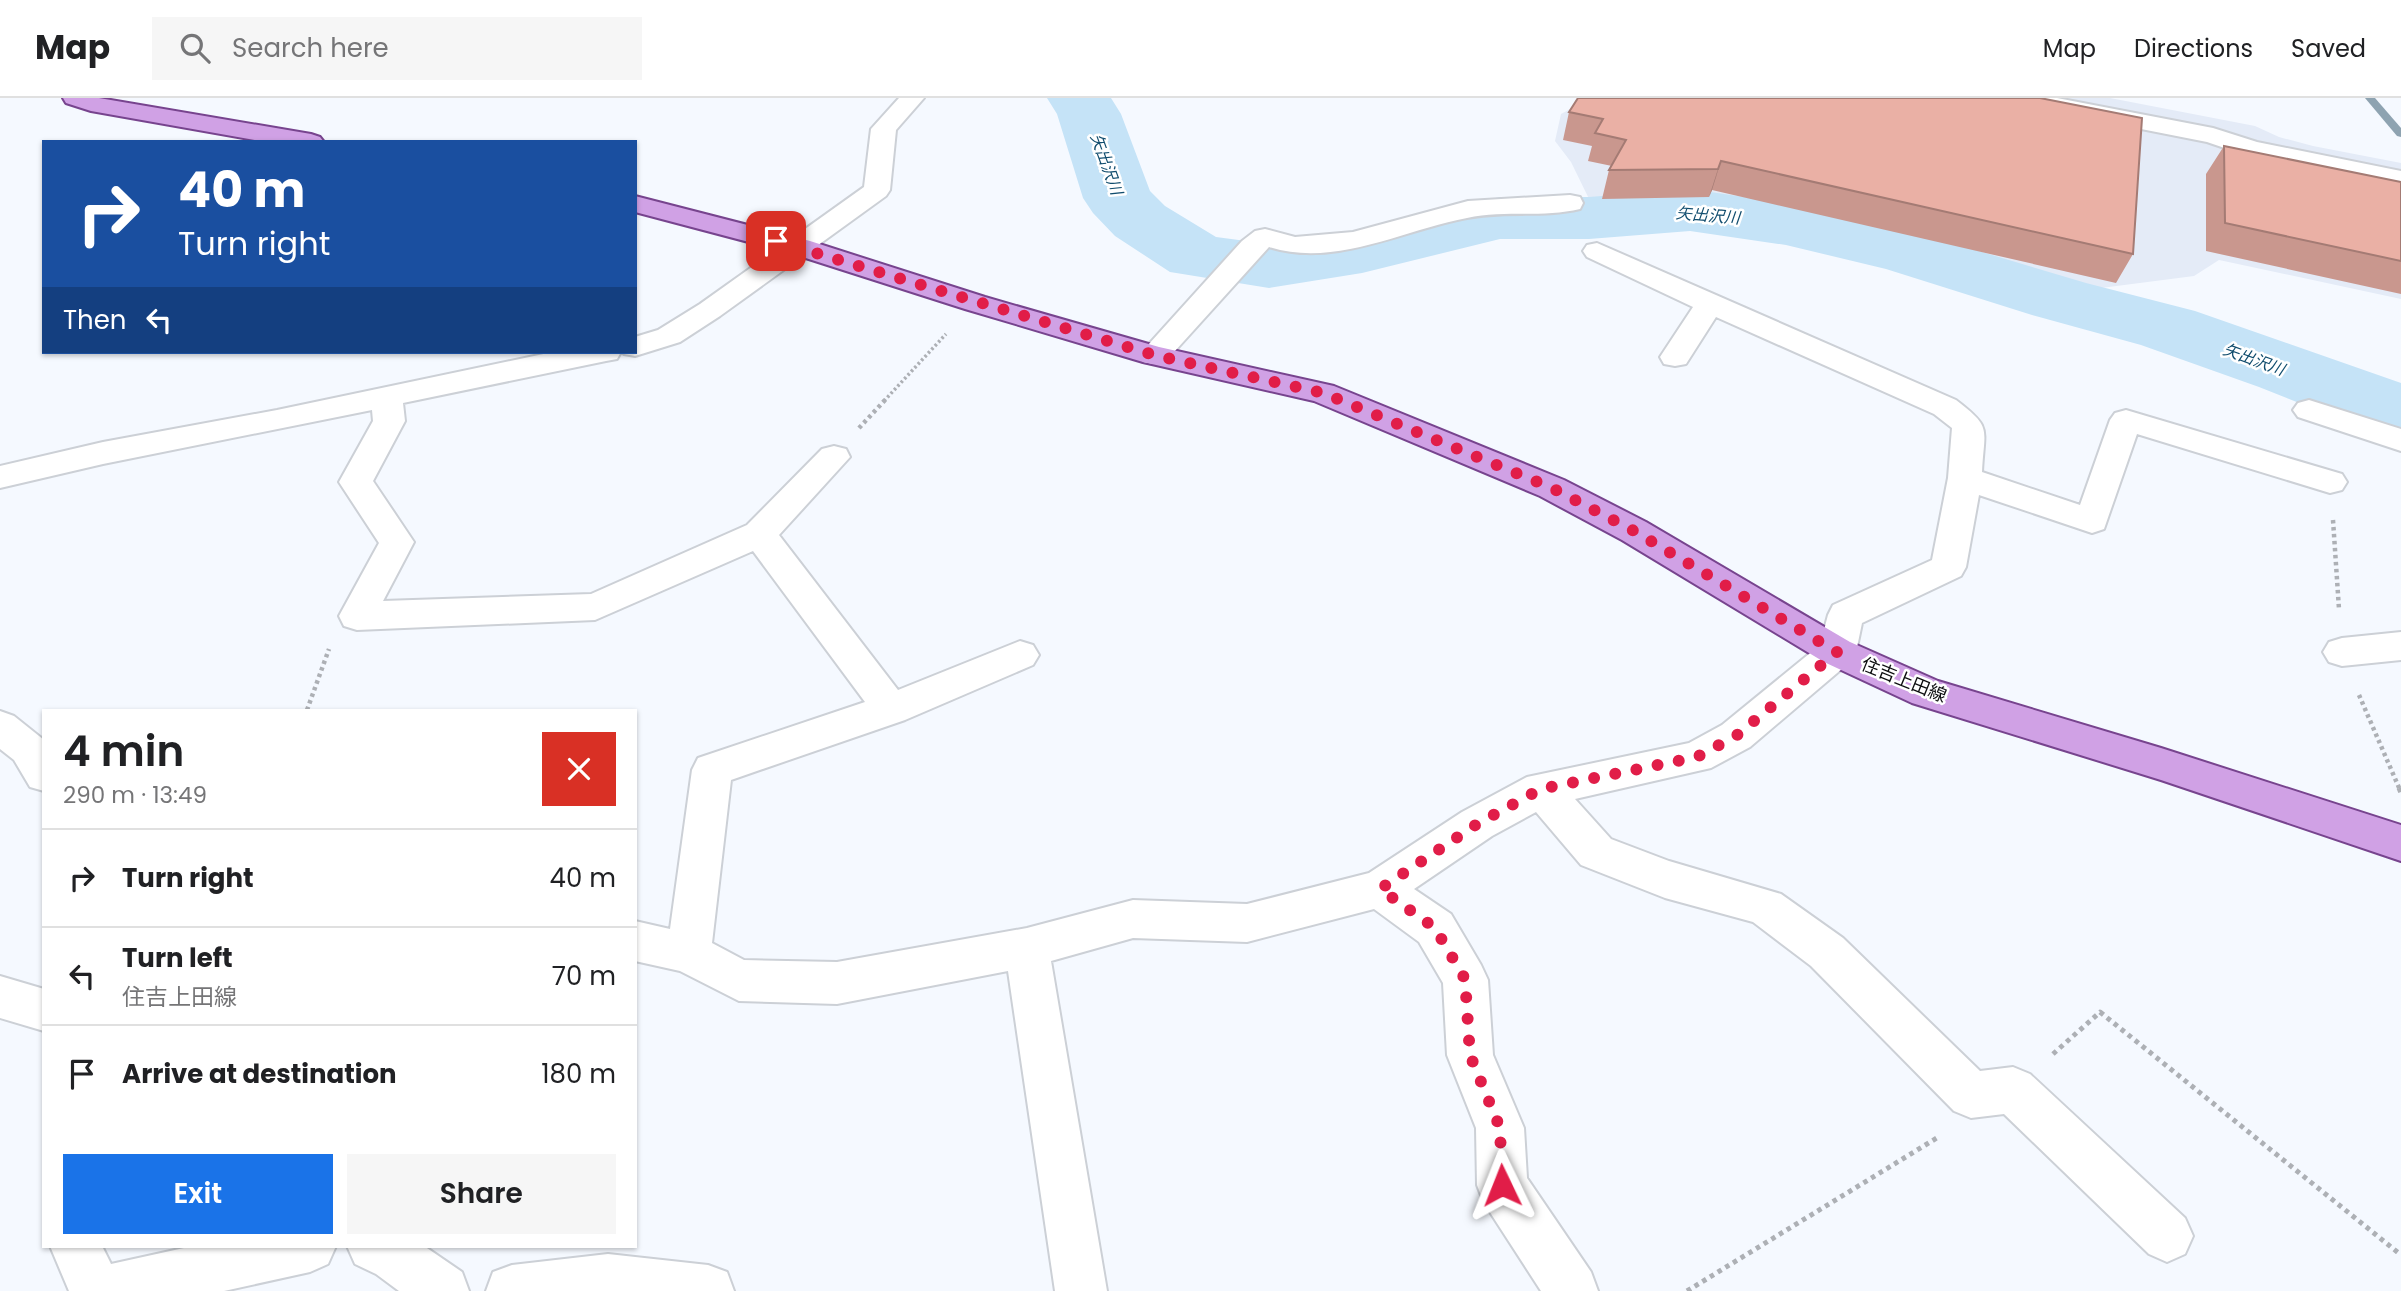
<!DOCTYPE html>
<meta charset="utf-8">
<style>
:root{--surface:#fff;--page:#f6f6f6;--text:#202124;--muted:#757577;--line:#e0e0e0;--accent:#1a73e8}
body{margin:0;font-family:Poppins,"Noto Sans JP",sans-serif;background:var(--page);color:var(--text);height:100vh;display:flex;flex-direction:column;font-size:26px;white-space:nowrap}
*{box-sizing:border-box;margin:0}
p{font-size:23px;color:var(--muted)}
.icon{flex:none;width:38px;height:38px;fill:none;stroke:currentColor;stroke-width:2;stroke-linecap:round;stroke-linejoin:round}
.map{position:relative;flex:1;overflow:hidden}
.details{position:absolute;left:42px;top:611px;width:595px;height:539px;display:flex;flex-direction:column;background:var(--surface);border-radius:0px;box-shadow:0 2px 5px #0004}
.details>*{flex:none}
.hud{position:absolute;left:42px;top:42px;width:595px;height:214px;border-radius:0px;box-shadow:0 2px 5px #0004;background:#1a4fa0;color:#fff;overflow:hidden}
.pin{position:absolute;display:grid;place-items:center;width:60px;height:60px;color:#fff;margin:-30px;border-radius:14px;box-shadow:0 4px 10px #0006}
.me{position:absolute;width:77px;margin:-38px;rotate:358deg;stroke-linejoin:round;filter:drop-shadow(0 0 5px #0008)}
.turn{display:flex;align-items:center;gap:24px;height:147px;padding:0 21px;font-size:32px}
.turn .icon{width:91px;height:91px;stroke-width:2.5}
.turn b{display:block;font-size:49px;line-height:60px}
.then{display:flex;align-items:center;height:66px;padding:0 21px;background:#0003;gap:14px;font-size:26px}
.round{display:grid;place-items:center;flex:none;width:74px;height:74px;border-radius:0px;background:var(--page)}
.head{display:flex;align-items:center;justify-content:space-between;height:119px;padding:0 21px}
h1{font-size:42px;font-weight:600;line-height:52px}
.primary-button{display:flex;gap:14px;margin-top:auto;padding:14px 21px}
.primary-button a{flex:1;height:80px;border-radius:0px;background:var(--accent);color:#fff;font-size:28px;font-weight:600;line-height:80px;text-align:center}
.primary-button a+a{background:var(--page);color:var(--text)}
ul{padding:0;list-style:none}
li{display:flex;align-items:center;gap:21px;height:98px;padding:0 21px;border-top:2px solid var(--line)}
li div{flex:1}
li b{display:block;font-size:26px}
li em{font-style:normal}
header{display:flex;align-items:center;gap:42px;box-sizing:border-box;height:98px;padding:0 35px;background:var(--surface);border-bottom:2px solid var(--line)}
header strong{font-size:33px}
nav{display:flex;gap:38px;margin-inline-start:auto;font-size:24px}
.search{width:490px;height:63px;background:var(--page);display:flex;align-items:center;gap:18px;box-sizing:border-box;padding:0 24px;border-radius:0px;color:var(--muted);font-size:26px}
.map>svg:first-child{display:block}
.built{fill:#e4ebf7}
.lines{fill:none;stroke-linecap:round;stroke-linejoin:round}
.stream{fill:#8ea3b1;fill-rule:evenodd}
.river{fill:#c5e3f7;fill-rule:evenodd}
.minor-casing{stroke:#ccd0d6;stroke-width:4}
.major-casing{stroke:#77448e;stroke-width:4}
.path-far2{stroke:#adb0b5;stroke-width:3.5;stroke-dasharray:2.5 2.5;stroke-linecap:butt}
.path-far1{stroke:#adb0b5;stroke-width:4.5;stroke-dasharray:3.5 3.5;stroke-linecap:butt}
.path{stroke:#adb0b5;stroke-width:5;stroke-dasharray:4.5 4.5;stroke-linecap:butt}
.minor{fill:#fff;fill-rule:evenodd}
.major{fill:#d0a1e5;fill-rule:evenodd}
.wall{fill:#c9978e}
.shaded-wall{fill:#a47b74}
.building{fill:#eab0a5;stroke:#a47b74;stroke-width:2}
.route{stroke:#e11d48;stroke-width:12;stroke-dasharray:0 21.6}
.labels{text-anchor:middle;stroke-width:5;stroke-linejoin:round;paint-order:stroke}
.far-water-label{font-size:16px;font-style:italic;fill:#114d6e;stroke:#fff}
.street-label{font-size:18px;fill:#0c0d0f;stroke:#fff}
</style>
<header>
<strong>Map</strong>
<div class="search"><svg class="icon" aria-label="search" viewBox="0 0 24 24"><circle cx="10" cy="10" r="6"/><path d="M15 15l6 6"/></svg>Search here</div>
<nav><a>Map</a><a>Directions</a><a>Saved</a></nav>
</header>
<div class="map">
<svg width="2401" height="1193" viewBox="0 0 2401 1193">
<rect width="100%" height="100%" fill="#f5f9ff"/>
<path class="built" d="M 1591,0 L 2110,0 L 2255,28 L 2279,39 L 2313,48 L 2401,65 L 2401,201 L 2219,162 L 2194,178 L 2101,190 L 1784,116 L 1690,103 L 1592,107 L 1571,64 L 1555,43 L 1561,16 Z"/>
<g class="lines">
<path class="stream" d="M 2365,0 L 2375,0 L 2401,30 L 2401,39 L 2397,38 Z"/>
<path class="river" d="M 1047,0 L 1111,0 L 1121,16 L 1150,93 L 1165,108 L 1216,139 L 1269,146 L 1362,131 L 1500,99 L 1589,99 L 1690,91 L 1786,105 L 1935,140 L 2086,185 L 2195,213 L 2401,285 L 2401,342 L 2372,334 L 2259,289 L 2141,247 L 2032,217 L 1886,171 L 1786,147 L 1690,133 L 1589,141 L 1500,141 L 1362,175 L 1269,190 L 1170,174 L 1115,138 L 1093,115 L 1083,100 L 1057,16 Z"/>
<g class="minor-casing">
<path id="minor" d="M 899,0 L 924,0 L 896,32 L 890,92 L 886,98 L 720,218 L 680,244 L 635,258 L 624,256 L 623,254 L 635,254 L 635,239 L 658,232 L 700,206 L 864,89 L 871,31 Z
M 2007,0 L 2057,0 L 2213,30 L 2257,44 L 2401,73 L 2401,89 L 2251,59 L 2207,44 L 2019,7 L 2010,5 Z
M 1570,97 L 1580,99 L 1583,105 L 1580,111 C 1543,120 1504,112 1467,120 C 1403,132 1335,170 1269,149 L 1165,264 L 1154,266 L 1143,264 L 1139,257 L 1242,143 L 1255,133 L 1265,131 L 1295,139 L 1353,134 L 1468,103 Z
M 1597,145 L 1956,302 C 1993,330 1984,330 1982,374 L 2080,407 L 2110,322 L 2115,315 L 2126,312 L 2342,376 L 2347,384 L 2342,392 L 2330,395 L 2137,336 L 2104,431 L 2092,435 L 1979,397 L 1966,469 L 1961,478 L 1862,525 L 1856,554 L 1850,564 L 1750,649 L 1711,670 L 1575,701 L 1611,741 L 1669,763 L 1781,796 L 1843,840 L 1980,973 L 2013,969 L 2030,976 L 2185,1120 L 2193,1138 L 2185,1156 L 2167,1164 L 2149,1156 L 2004,1016 L 1971,1020 L 1954,1013 L 1811,868 L 1753,824 L 1665,800 L 1581,767 L 1536,714 L 1492,738 L 1414,791 L 1451,816 L 1481,867 L 1488,882 L 1493,957 L 1524,1030 L 1527,1080 L 1591,1174 L 1598,1193 L 1541,1193 L 1484,1105 L 1477,1087 L 1476,1030 L 1447,957 L 1443,885 L 1419,844 L 1374,811 L 1247,844 L 1133,840 L 1051,863 L 1107,1193 L 1055,1193 L 1008,873 L 837,906 L 739,903 L 680,873 L 635,863 L 635,823 L 670,831 L 692,672 L 698,660 L 865,604 L 753,453 L 595,522 L 357,532 L 344,528 L 339,518 L 379,445 L 339,384 L 373,323 L 372,312 L 103,366 L 0,390 L 0,368 L 103,344 L 277,312 L 553,254 L 621,254 L 617,261 L 606,263 L 403,305 L 405,323 L 373,383 L 414,444 L 383,503 L 591,496 L 747,427 L 822,351 L 834,348 L 846,351 L 850,359 L 779,437 L 898,592 L 1020,543 L 1033,547 L 1039,557 L 1033,567 L 905,622 L 731,682 L 712,845 L 744,862 L 837,864 L 1027,830 L 1133,802 L 1247,806 L 1369,775 L 1462,714 L 1527,679 L 1689,645 L 1722,627 L 1820,547 L 1828,517 L 1833,507 L 1932,462 L 1948,380 L 1952,330 L 1934,316 L 1716,219 L 1686,266 L 1675,268 L 1664,266 L 1660,259 L 1693,209 L 1587,159 L 1583,153 L 1587,147 Z
M 2309,302 L 2401,331 L 2401,353 L 2298,319 L 2293,312 L 2298,305 Z
M 2401,534 L 2401,562 L 2342,568 L 2329,564 L 2323,554 L 2329,544 L 2342,540 Z
M 0,613 L 14,618 L 44,642 L 44,693 L 30,689 L 14,662 L 0,651 Z
M 0,878 L 44,891 L 44,933 L 0,920 Z
M 50,1148 L 102,1148 L 111,1166 L 193,1148 L 336,1148 L 328,1166 L 310,1174 L 224,1193 L 69,1193 Z
M 347,1148 L 424,1148 L 462,1174 L 469,1193 L 399,1193 L 376,1176 L 355,1166 Z
M 608,1156 L 708,1167 L 727,1174 L 734,1193 L 486,1193 L 493,1174 L 512,1167 Z"/>
</g>
<g class="major-casing">
<path id="major" d="M 63,0 L 99,0 L 311,36 L 320,39 L 324,44 L 266,44 L 91,13 L 66,5 Z
M 635,98 L 810,143 L 985,199 L 1159,249 L 1334,288 L 1564,382 L 1646,424 L 1850,544 L 1938,583 L 2161,650 L 2401,727 L 2401,763 L 2161,682 L 1912,605 L 1824,564 L 1622,442 L 1540,398 L 1314,303 L 1143,264 L 965,211 L 790,155 L 635,114 Z"/>
</g>
<path class="path-far2" d="M 884,303 L 946,236"/>
<path class="path-far1" d="M 859,330 L 886,301
M 2333,422 L 2339,511
M 2359,597 L 2400,692
M 307,612 L 329,551"/>
<path class="path" d="M 2399,690 L 2401,695
M 2053,956 L 2100,914 L 2401,1157
M 1687,1193 L 1940,1038"/>
<use href="#minor" class="minor"/>
<use href="#major" class="major"/>
</g>
<path class="wall" d="M 1578,0 L 2133,156 L 2116,185 L 1712,92 L 1709,99 L 1602,101 L 1609,72 L 1612,68 L 1588,63 L 1592,48 L 1563,42 L 1569,14 Z
M 2224,48 L 2401,84 L 2401,196 L 2206,153 L 2206,76 Z"/>
<path class="shaded-wall" d="M 1721,63 L 1712,92 L 1709,99 L 1718,71 Z"/>
<path class="building" d="M 1578,0 L 2040,0 L 2142,20 L 2133,156 L 1721,63 L 1718,71 L 1609,72 L 1626,42 L 1595,35 L 1603,21 L 1569,14 Z
M 2224,48 L 2401,84 L 2401,163 L 2225,125 Z"/>
<g class="lines">
<path class="route" d="M 776,143 L 1154,257 L 1323,295 L 1552,390 L 1634,433 L 1837,554 L 1736,638 L 1697,659 L 1541,691 L 1477,726 L 1380,791 L 1435,830 L 1465,881 L 1470,957 L 1500,1030 L 1502,1087"/>
</g>
<g class="labels">
<g class="far-water-label">
<text transform="translate(1107 66) rotate(70)" y="6">矢出沢川</text>
<text transform="translate(1708 117) rotate(5)" y="6">矢出沢川</text>
<text transform="translate(2254 261) rotate(20)" y="6">矢出沢川</text>
</g>
<g class="street-label">
<text transform="translate(1904 582) rotate(22)" y="6">住吉上田線</text>
</g>
</g>
</svg>
<div class="pin" style="left:776px;top:143px;background:#d93025"><svg class="icon" aria-label="arrive" viewBox="0 0 24 24"><path d="M6 21V4h12l-3 4 3 4H6"/></svg></div>
<svg class="me" style="left:1502px;top:1087px" viewBox="-20 -20 40 40"><path d="M0-17L14 15 0 8-14 15z" fill="#e11d48" stroke="#fff" stroke-width="4"/></svg>
<div class="hud">
<div class="turn"><svg class="icon" aria-label="right" viewBox="0 0 24 24"><path d="M7 20v-9h11M14 6l5 5-5 5"/></svg><div><b>40 m</b>Turn right</div></div>
<div class="then">Then<svg class="icon" aria-label="left" viewBox="0 0 24 24"><path d="M17 20v-9H6M10 6l-5 5 5 5"/></svg></div>
</div>
<section class="details">
<div class="head"><div><h1>4 min</h1><p>290 m · 13:49</p></div><a class="round" style="background:#d93025;color:#fff"><svg class="icon" aria-label="close" viewBox="0 0 24 24"><path d="M6 6l12 12M18 6L6 18"/></svg></a></div>
<ul>
<li><svg class="icon" aria-label="right" viewBox="0 0 24 24"><path d="M7 20v-9h11M14 6l5 5-5 5"/></svg><div><b>Turn right</b></div><em>40 m</em></li>
<li><svg class="icon" aria-label="left" viewBox="0 0 24 24"><path d="M17 20v-9H6M10 6l-5 5 5 5"/></svg><div><b>Turn left</b><p>住吉上田線</p></div><em>70 m</em></li>
<li><svg class="icon" aria-label="arrive" viewBox="0 0 24 24"><path d="M6 21V4h12l-3 4 3 4H6"/></svg><div><b>Arrive at destination</b></div><em>180 m</em></li>
</ul>
<div class="primary-button"><a>Exit</a><a>Share</a></div>
</section>
</div>
